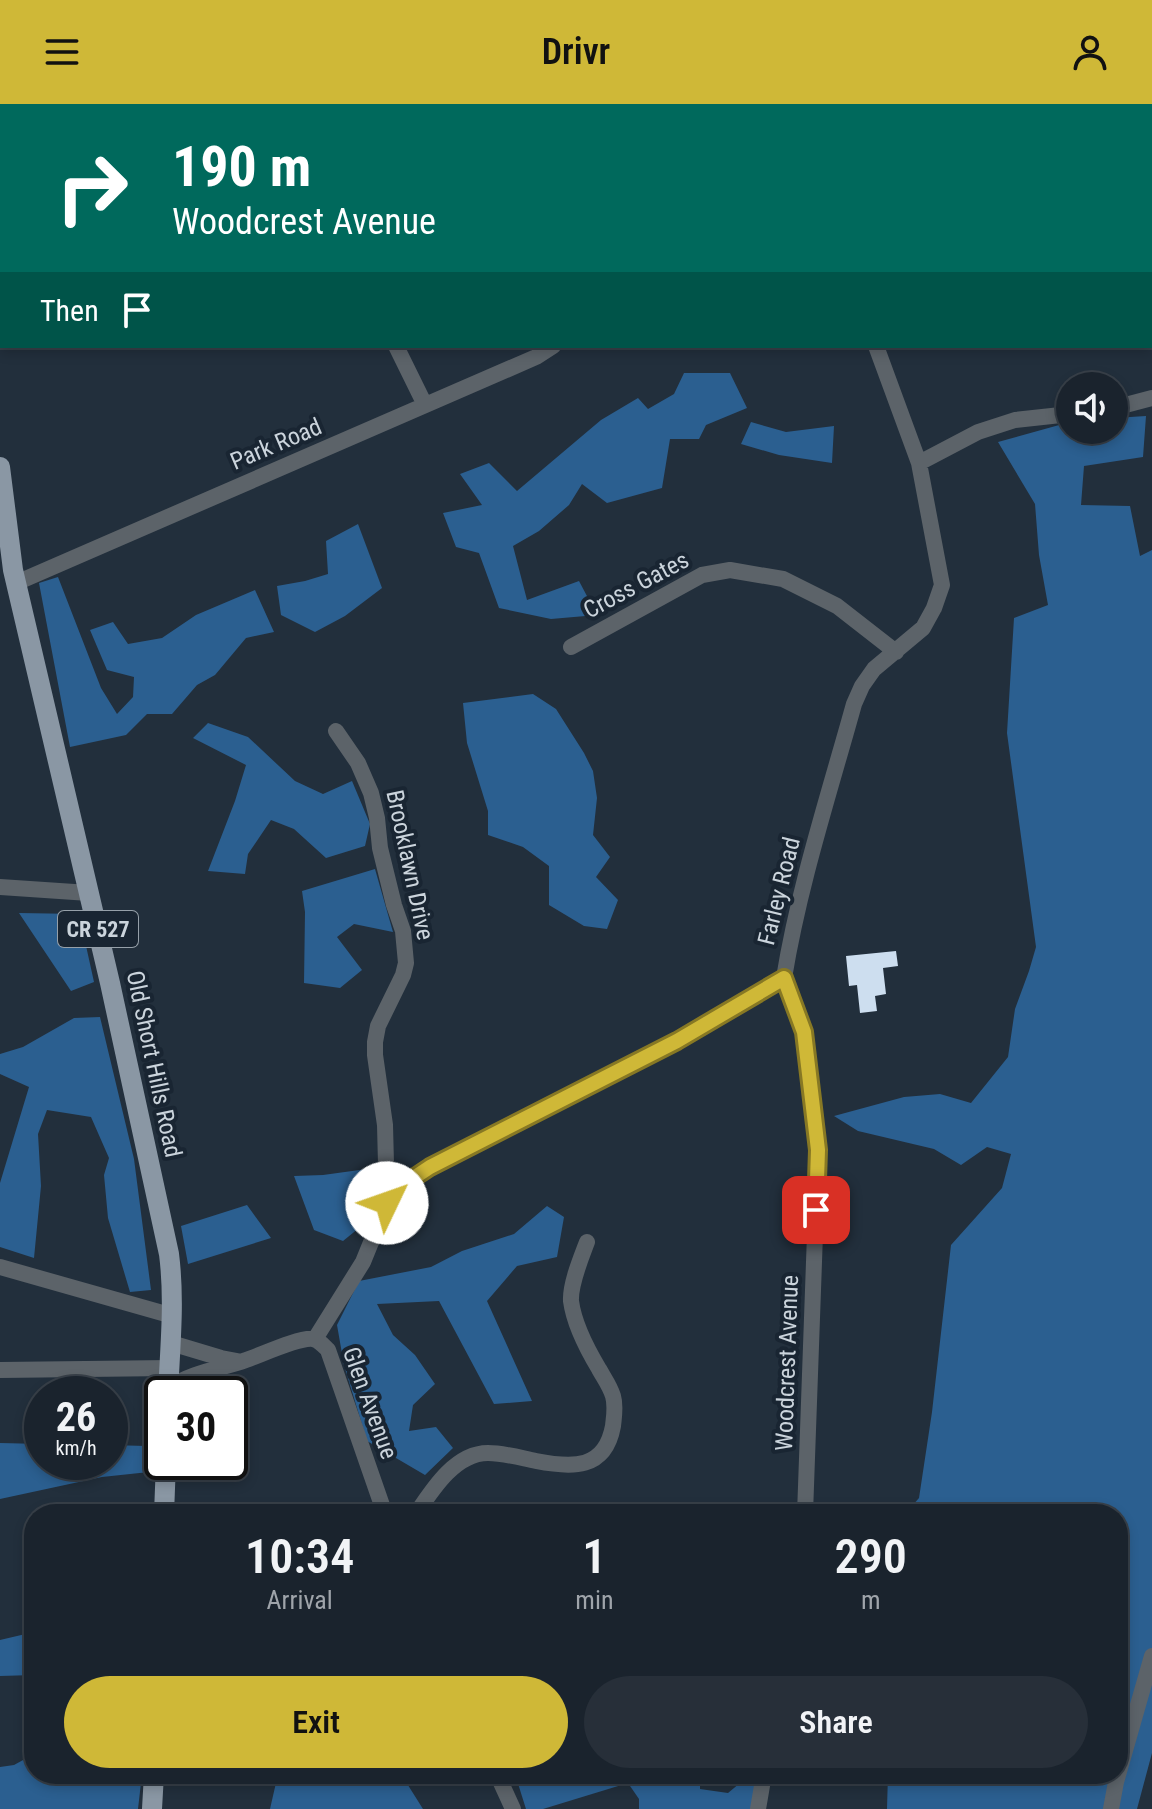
<!DOCTYPE html>
<style>
:root{--surface:#1a232d;--page:#272f39;--text:#f1f3f6;--muted:#9fa4aa;--line:#384049;--accent:#cfb837}
body{margin:0;font-family:"Roboto Condensed",sans-serif;background:var(--page);color:var(--text);height:100vh;display:flex;flex-direction:column;font-size:30px;white-space:nowrap}
*{box-sizing:border-box;margin:0}
p{font-size:26px;color:var(--muted)}
.icon{flex:none;width:44px;height:44px;fill:none;stroke:currentColor;stroke-width:2;stroke-linecap:round;stroke-linejoin:round}
.map{position:relative;flex:1;overflow:hidden}
.details{position:absolute;left:24px;top:1400px;width:1104px;height:280px;display:flex;flex-direction:column;background:var(--surface);border-radius:32px;box-shadow:0 4px 12px #0003,0 0 0 2px var(--line)}
.details>*{flex:none}
.top-card{position:absolute;left:0px;top:0px;width:1152px;height:244px;box-shadow:0 4px 12px #0003,0 0 0 2px var(--line);background:#00695c;color:#fff;overflow:hidden}
.controls{position:absolute;left:1056px;top:268px;display:grid;gap:16px}
.controls a{display:grid;place-items:center;width:72px;height:72px;border-radius:50%;background:var(--surface);box-shadow:0 4px 12px #0003,0 0 0 2px var(--line);font-size:40px}
.speed{position:absolute;left:24px;top:1272px;display:flex;gap:16px;font-size:40px;font-weight:700;text-align:center}
.speed>*{display:grid;place-content:center;width:104px;height:104px;border-radius:50%;background:var(--surface);box-shadow:0 4px 12px #0003,0 0 0 2px var(--line);line-height:1}
.speed small{font-size:20px;font-weight:400}
.speed .limit{border:4px solid #111;border-radius:12px;background:#fff;color:#111}
.pin{position:absolute;display:grid;place-items:center;width:68px;height:68px;color:#fff;margin:-34px;border-radius:16px;box-shadow:0 4px 12px #0006}
.me{position:absolute;width:88px;margin:-44px;rotate:48deg;stroke-linejoin:round;filter:drop-shadow(0 0 6px #0008)}
.turn{display:flex;align-items:center;gap:28px;height:168px;padding:0 40px;font-size:36px}
.turn .icon{width:104px;height:104px;stroke-width:2.5}
.turn b{display:block;font-size:56px;line-height:68px}
.then{display:flex;align-items:center;height:76px;padding:0 40px;background:#0003;gap:16px;font-size:30px}
.eta{display:flex;justify-content:space-evenly;align-items:center;height:136px;text-align:center}
.eta b{font-size:48px;font-weight:600;line-height:56px}
.primary-button{display:flex;gap:16px;margin-top:auto;padding:16px 40px}
.primary-button a{flex:1;height:92px;border-radius:48px;background:var(--accent);color:#111;font-size:32px;font-weight:600;line-height:92px;text-align:center}
.primary-button a+a{background:var(--page);color:var(--text)}
header{display:flex;justify-content:space-between;align-items:center;height:104px;padding:0 40px;background:var(--accent);color:#111;font-size:36px;font-weight:600}
.map>svg:first-child{display:block}
.forest{fill:#2b5f90}
.building{fill:#cddeef}
.lines{fill:none;stroke-linecap:round;stroke-linejoin:round}
.minor{stroke:#5c6369;stroke-width:16}
.primary{stroke:#8a97a4;stroke-width:20}
.route-casing{stroke:#877824;stroke-width:20}
.route{stroke:#cfb837;stroke-width:14}
.labels{text-anchor:middle;stroke-width:8;stroke-linejoin:round;paint-order:stroke}
.shield{fill:#192532;stroke:#96a0a9;stroke-width:2}
.shield-label{font-size:22px;font-weight:bold;fill:#cbd4dc}
.street-label{font-size:24px;fill:#cbd4dc;stroke:#192532}
</style>
<header><svg class="icon" aria-label="menu" viewBox="0 0 24 24"><path d="M4 6h16M4 12h16M4 18h16"/></svg>Drivr<svg class="icon" aria-label="person" viewBox="0 0 24 24"><circle cx="12" cy="8" r="4"/><path d="M4 21q1-7 8-7t8 7"/></svg></header>
<div class="map">
<svg width="1152" height="1705" viewBox="0 0 1152 1705">
<rect width="100%" height="100%" fill="#222f3c"/>
<path class="forest" d="M 684,269 L 730,269 L 747,304 L 706,321 L 699,335 L 670,335 L 662,384 L 607,399 L 582,380 L 569,401 L 539,427 L 513,442 L 527,496 L 579,477 L 597,511 L 551,515 L 499,504 L 479,449 L 456,443 L 443,409 L 482,401 L 460,370 L 489,359 L 517,387 L 601,316 L 638,294 L 648,305 L 674,290 Z
M 1146,312 L 1143,353 L 1084,362 L 1081,401 L 1130,402 L 1140,452 L 1152,446 L 1152,1649 L 1137,1705 L 887,1705 L 888,1670 L 1118,1670 L 1118,1410 L 905,1410 L 919,1394 L 932,1308 L 951,1141 L 1002,1084 L 1011,1050 L 987,1043 L 961,1061 L 934,1045 L 858,1027 L 834,1012 L 904,993 L 940,990 L 971,999 L 1008,953 L 1015,905 L 1029,867 L 1036,843 L 1007,629 L 1014,514 L 1048,501 L 1039,451 L 1035,400 L 998,338 L 1070,318 L 1070,326 L 1114,326 L 1114,314 Z
M 751,318 L 786,328 L 834,322 L 832,359 L 779,351 L 741,340 Z
M 358,420 L 382,484 L 345,512 L 315,528 L 281,511 L 277,482 L 305,477 L 328,470 L 326,437 Z
M 58,473 L 101,584 L 117,610 L 133,593 L 134,573 L 107,566 L 90,526 L 113,518 L 128,540 L 162,534 L 196,511 L 255,486 L 274,528 L 246,534 L 215,571 L 197,581 L 172,610 L 147,610 L 126,631 L 70,643 L 39,479 Z
M 533,590 L 556,605 L 584,649 L 593,667 L 597,694 L 593,731 L 610,753 L 596,773 L 618,796 L 607,825 L 584,822 L 549,801 L 549,762 L 523,743 L 488,731 L 488,707 L 467,639 L 463,599 Z
M 208,619 L 248,633 L 295,677 L 323,690 L 352,677 L 370,720 L 365,742 L 326,754 L 294,725 L 271,716 L 248,750 L 245,770 L 208,767 L 235,697 L 246,661 L 193,634 Z
M 375,765 L 393,828 L 354,820 L 337,833 L 362,866 L 340,884 L 304,879 L 305,808 L 302,787 Z
M 19,809 L 79,810 L 94,878 L 71,887 Z
M 100,913 L 134,1055 L 151,1186 L 130,1188 L 108,1114 L 104,1071 L 109,1054 L 91,1013 L 47,1006 L 38,1030 L 41,1082 L 34,1154 L 0,1143 L 0,1079 L 29,983 L 0,970 L 0,950 L 23,943 L 74,914 Z
M 374,1064 L 373,1093 L 359,1124 L 343,1137 L 314,1126 L 294,1072 L 323,1071 Z
M 247,1101 L 271,1134 L 188,1160 L 181,1122 Z
M 547,1102 L 564,1113 L 557,1153 L 517,1162 L 487,1197 L 532,1297 L 494,1300 L 439,1197 L 377,1200 L 393,1231 L 415,1251 L 435,1280 L 413,1301 L 409,1327 L 436,1323 L 453,1344 L 425,1371 L 367,1337 L 344,1261 L 337,1221 L 359,1177 L 431,1163 L 462,1147 L 514,1130 Z
M 0,1339 L 42,1340 L 42,1358 L 110,1358 L 110,1341 L 146,1342 L 149,1368 L 102,1373 L 0,1395 Z
M 34,1528 L 34,1571 L 0,1572 L 0,1536 Z
M 34,1650 L 34,1670 L 142,1670 L 138,1705 L 0,1705 L 0,1663 L 14,1661 Z
M 278,1670 L 401,1670 L 423,1705 L 270,1705 Z
M 515,1670 L 568,1670 L 576,1675 L 586,1670 L 700,1670 L 700,1685 L 728,1689 L 746,1674 L 746,1670 L 758,1670 L 753,1705 L 639,1705 L 639,1695 L 628,1679 L 543,1705 L 526,1705 Z"/>
<path class="building" d="M 896,847 L 898,862 L 883,864 L 886,890 L 875,892 L 877,907 L 860,909 L 857,881 L 849,882 L 846,852 Z"/>
<g class="lines">
<path class="minor" d="M 676,0 L 679,2
M 396,242 L 425,301
M 1114,304 L 1152,294
M 919,359 L 978,328 L 1015,316 L 1070,310
M 16,479 L 536,253 L 553,242
M 571,543 L 702,471 L 730,466 L 783,475 L 837,502 L 896,548
M 336,627 L 358,659 L 371,689 L 377,714 L 380,744 L 394,801 L 403,827 L 406,859 L 403,871 L 378,922 L 375,938 L 375,951 L 385,1021 L 387,1099
M 0,783 L 89,789
M 784,874 L 804,928 L 818,1046 L 805,1410
M 0,1163 L 173,1212
M 315,1235 L 363,1158 L 387,1099 L 406,1079 L 430,1063 L 677,937 L 784,874 C 799,782 829,690 854,600 L 862,582 L 874,565 L 923,524 L 934,504 L 942,481 L 919,359 L 876,242
M 171,1239 L 221,1254 L 237,1257
M 0,1266 L 170,1264
M 169,1284 C 192,1268 221,1265 246,1256 C 261,1251 299,1233 313,1235 C 319,1236 324,1242 328,1246 L 385,1410
M 416,1410 C 432,1386 455,1349 488,1349 C 504,1349 521,1354 536,1357 C 572,1364 605,1366 613,1322 C 614,1312 616,1302 613,1292 C 610,1282 604,1274 599,1265 C 587,1245 574,1220 571,1197 C 570,1180 581,1154 587,1138
M 497,1670 L 513,1705
M 758,1705 L 764,1670
M 1111,1705 L 1116,1678 L 1152,1552"/>
<path class="primary" d="M 0,363 L 13,466 L 110,879 L 169,1150 C 175,1197 170,1243 168,1290
M 164,1410 L 166,1358
M 152,1705 L 154,1670"/>
</g>
<g class="lines">
<g class="route-casing">
<path id="route" d="M 387,1099 L 406,1079 L 430,1063 L 677,937 L 784,874 L 804,928 L 818,1046 L 816,1106"/>
</g>
<use href="#route" class="route"/>
</g>
<g class="labels">
<rect class="shield" x="58" y="807" width="80" height="36" rx="6"/>
<g class="shield-label">
<text x="98" y="833">CR 527</text>
</g>
<g class="street-label">
<text transform="translate(276 340) rotate(-23)" y="8">Park Road</text>
<text transform="translate(636 481) rotate(-28)" y="8">Cross Gates</text>
<text transform="translate(410 761) rotate(78)" y="8">Brooklawn Drive</text>
<text transform="translate(779 787) rotate(-76)" y="8">Farley Road</text>
<text transform="translate(154 960) rotate(78)" y="8">Old Short Hills Road</text>
<text transform="translate(787 1259) rotate(-88)" y="8">Woodcrest Avenue</text>
<text transform="translate(370 1299) rotate(70)" y="8">Glen Avenue</text>
</g>
</g>
</svg>
<div class="controls">
<a><svg class="icon" aria-label="sound" viewBox="0 0 24 24"><path d="M4 9h4l5-4v14l-5-4H4zM17 9q2 3 0 6"/></svg></a>
</div>
<div class="speed"><div>26<small>km/h</small></div><div class="limit">30</div></div>
<div class="pin" style="left:816px;top:1106px;background:#d93025"><svg class="icon" aria-label="arrive" viewBox="0 0 24 24"><path d="M6 21V4h12l-3 4 3 4H6"/></svg></div>
<svg class="me" style="left:387px;top:1099px" viewBox="-20 -20 40 40"><circle r="19" fill="#fff"/><path d="M0-13L10 11 0 6-10 11z" fill="#cfb837"/></svg>
<div class="top-card">
<div class="turn"><svg class="icon" aria-label="right" viewBox="0 0 24 24"><path d="M7 20v-9h11M14 6l5 5-5 5"/></svg><div><b>190 m</b>Woodcrest Avenue</div></div>
<div class="then">Then<svg class="icon" aria-label="arrive" viewBox="0 0 24 24"><path d="M6 21V4h12l-3 4 3 4H6"/></svg></div>
</div>
<section class="details">
<div class="eta">
<div><b>10:34</b><p>Arrival</p></div>
<div><b>1</b><p>min</p></div>
<div><b>290</b><p>m</p></div>
</div>
<div class="primary-button"><a>Exit</a><a>Share</a></div>
</section>
</div>
